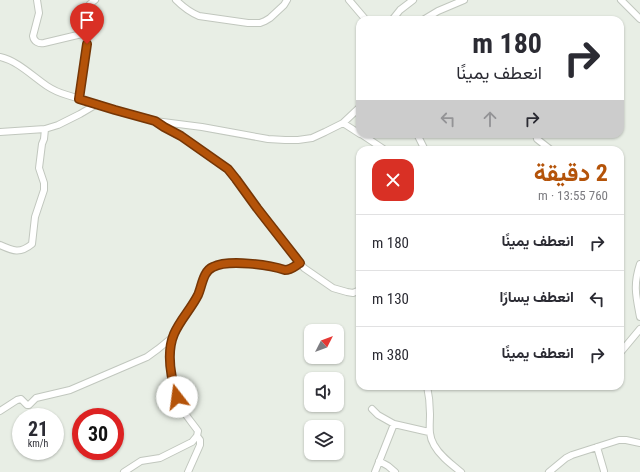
<!DOCTYPE html>
<html lang="ar">
<meta charset="utf-8">
<style>
:root{--surface:#fff;--page:#f7f7f7;--text:#2b2b33;--muted:#7c7c81;--line:#e1e1e2;--accent:#b45309}
body{margin:0;font-family:"Roboto Condensed",Vazirmatn,sans-serif;background:var(--page);color:var(--text);direction:rtl;height:100vh;display:flex;flex-direction:column;font-size:15px;white-space:nowrap}
*{box-sizing:border-box;margin:0}
p{font-size:13px;color:var(--muted)}
.icon{flex:none;width:22px;height:22px;fill:none;stroke:currentColor;stroke-width:2;stroke-linecap:round;stroke-linejoin:round}
.map{position:relative;flex:1;overflow:hidden;direction:ltr}
.details{position:absolute;left:356px;top:146px;width:268px;height:244px;display:flex;flex-direction:column;background:var(--surface);border-radius:12px;box-shadow:0 1px 3px #0004;direction:rtl}
.details>*{flex:none}
.top-card{position:absolute;left:356px;top:16px;width:268px;height:122px;border-radius:12px;box-shadow:0 1px 3px #0004;direction:rtl;background:#fff;color:var(--text);overflow:hidden}
.needle{width:26px;rotate:48deg}
.buttons{position:absolute;left:304px;top:324px;display:grid;gap:8px}
.buttons a{display:grid;place-items:center;width:40px;height:40px;border-radius:8px;background:var(--surface);box-shadow:0 1px 3px #0004;font-size:20px}
.speed{position:absolute;left:12px;top:408px;display:flex;gap:8px;font-size:20px;font-weight:700;text-align:center}
.speed>*{display:grid;place-content:center;width:52px;height:52px;border-radius:50%;background:var(--surface);box-shadow:0 1px 3px #0004;line-height:1}
.speed small{font-size:10px;font-weight:400}
.speed .limit{border:6px solid #d22;background:#fff;color:#111}
.pin{position:absolute;display:grid;place-items:center;width:34px;height:34px;color:#fff;margin:-41px -17px;border-radius:50% 50% 50% 0;rotate:-45deg;box-shadow:0 0 4px #0007}
.pin .icon{rotate:45deg}
.me{position:absolute;width:44px;margin:-22px;rotate:345deg;stroke-linejoin:round;filter:drop-shadow(0 0 3px #0008)}
.turn{display:flex;align-items:center;gap:14px;height:84px;padding:0 16px;font-size:18px}
.turn .icon{width:52px;height:52px;stroke-width:2.5}
.turn b{display:block;font-size:28px;line-height:34px}
.lanes{display:flex;align-items:center;height:38px;padding:0 16px;background:#0003;justify-content:center;gap:20px;direction:ltr}
.lanes .off{opacity:.35}
.round{display:grid;place-items:center;flex:none;width:42px;height:42px;border-radius:12px;background:var(--page)}
.head{display:flex;align-items:center;justify-content:space-between;height:68px;padding:0 16px}
h1{font-size:24px;font-weight:700;line-height:30px;color:var(--accent)}
ul{padding:0;list-style:none}
li{display:flex;align-items:center;gap:12px;height:56px;padding:0 16px;border-top:1px solid var(--line)}
li div{flex:1}
li b{display:block;font-size:15px}
li em{font-style:normal}
.map>svg:first-child{display:block}
.lines{fill:none;stroke-linecap:round;stroke-linejoin:round}
.minor-casing{stroke:#c1c7be;stroke-width:8}
.minor{stroke:#fff;stroke-width:6}
.route-casing{stroke:#753606;stroke-width:10}
.route{stroke:#b45309;stroke-width:7}
</style>
<div class="map">
<svg width="640" height="472" viewBox="0 0 640 472">
<rect width="100%" height="100%" fill="#e8eee5"/>
<g class="lines">
<g class="minor-casing">
<path id="minor" d="M 37,0 L 39,13 L 33,36 C 34,42 39,44 44,43 L 86,33
M 176,0 C 183,7 189,12 199,16 L 248,23 L 260,23 L 265,21 L 270,18 L 284,5 L 287,0
M 349,0 L 366,20
M 621,0 L 640,19
M 392,20 L 400,10 L 413,0
M 423,20 L 438,11 L 464,0
M 0,57 C 18,61 32,76 47,86 C 53,90 60,93 67,95 L 129,114 L 155,121 L 202,127 L 268,139 L 285,140 L 298,140 L 312,138 L 325,132 L 343,123 L 360,107
M 79,99 L 87,44 L 85,26 L 87,12 L 87,8 L 90,4 L 95,0
M 156,122 L 164,127 L 181,136 L 227,169 L 236,179 L 257,208 L 304,268 L 333,288 L 347,292 L 353,293 L 360,290
M 343,123 L 360,134
M 0,132 L 45,129 L 58,125 L 80,114 L 97,104
M 361,134 L 385,150
M 417,134 L 425,150
M 536,134 L 537,139 L 551,150
M 0,245 C 13,251 20,254 32,244 L 35,217 L 44,190 L 44,183 L 39,168 L 42,144 L 44,139 L 45,129
M 640,264 C 633,285 636,296 640,317
M 620,353 L 640,329
M 427,386 C 429,395 430,405 430,414 C 430,425 428,435 434,445 C 440,456 451,464 461,472
M 372,409 L 378,415 L 394,424 L 429,432
M 0,411 L 17,400 L 21,399 L 27,405 L 29,405 L 36,398 L 70,390 L 147,357 L 158,349 L 174,336
M 597,447 L 604,471 L 604,472
M 379,461 L 388,466 L 395,472
M 124,472 L 141,461 L 160,458 L 192,442 L 197,436 L 198,431 C 193,424 187,417 182,409 C 172,390 165,356 174,335 C 179,323 188,312 194,301 C 197,296 199,292 201,287 C 203,282 204,275 208,270 C 219,257 270,266 285,270 C 291,270 295,266 300,263
M 188,472 L 200,445 L 200,440 L 197,436
M 375,472 L 394,424
M 549,472 L 566,458 L 572,455 L 619,440 L 626,440 L 640,443"/>
</g>
<use href="#minor" class="minor"/>
</g>
<g class="lines">
<g class="route-casing">
<path id="route" d="M 87,44 L 79,99 L 115,110 L 155,121 L 164,127 L 181,136 L 218,162 L 228,169 L 236,179 L 257,208 L 300,263 C 295,266 291,270 285,270 C 269,265 229,259 213,267 C 203,271 202,286 198,295 C 191,309 180,320 174,334 C 166,353 171,378 177,397"/>
</g>
<use href="#route" class="route"/>
</g>
</svg>
<div class="buttons">
<a><svg class="needle" viewBox="-14 -14 28 28"><path d="M0-13l5 13h-10z" fill="#e53935"/><path d="M0 13l5-13h-10z" fill="#7c7c81"/></svg></a>
<a><svg class="icon" aria-label="sound" viewBox="0 0 24 24"><path d="M4 9h4l5-4v14l-5-4H4zM17 9q2 3 0 6"/></svg></a>
<a><svg class="icon" aria-label="layers" viewBox="0 0 24 24"><path d="M12 4l9 5-9 5-9-5zM3 14l9 5 9-5"/></svg></a>
</div>
<div class="speed"><div>21<small>km/h</small></div><div class="limit">30</div></div>
<div class="pin" style="left:87px;top:44px;background:#d93025"><svg class="icon" aria-label="arrive" viewBox="0 0 24 24"><path d="M6 21V4h12l-3 4 3 4H6"/></svg></div>
<svg class="me" style="left:177px;top:397px" viewBox="-20 -20 40 40"><circle r="19" fill="#fff"/><path d="M0-13L10 11 0 6-10 11z" fill="#b45309"/></svg>
<div class="top-card">
<div class="turn"><svg class="icon" aria-label="right" viewBox="0 0 24 24"><path d="M7 20v-9h11M14 6l5 5-5 5"/></svg><div><b>180 m</b>انعطف يمينًا</div></div>
<div class="lanes"><svg class="icon off" aria-label="left" viewBox="0 0 24 24"><path d="M17 20v-9H6M10 6l-5 5 5 5"/></svg><svg class="icon off" aria-label="ahead" viewBox="0 0 24 24"><path d="M12 20V5M6 11l6-6 6 6"/></svg><svg class="icon" aria-label="right" viewBox="0 0 24 24"><path d="M7 20v-9h11M14 6l5 5-5 5"/></svg></div>
</div>
<section class="details">
<div class="head"><div><h1>2 دقيقة</h1><p>760 m · 13:55</p></div><a class="round" style="background:#d93025;color:#fff"><svg class="icon" aria-label="close" viewBox="0 0 24 24"><path d="M6 6l12 12M18 6L6 18"/></svg></a></div>
<ul>
<li><svg class="icon" aria-label="right" viewBox="0 0 24 24"><path d="M7 20v-9h11M14 6l5 5-5 5"/></svg><div><b>انعطف يمينًا</b></div><em>180 m</em></li>
<li><svg class="icon" aria-label="left" viewBox="0 0 24 24"><path d="M17 20v-9H6M10 6l-5 5 5 5"/></svg><div><b>انعطف يسارًا</b></div><em>130 m</em></li>
<li><svg class="icon" aria-label="right" viewBox="0 0 24 24"><path d="M7 20v-9h11M14 6l5 5-5 5"/></svg><div><b>انعطف يمينًا</b></div><em>380 m</em></li>
</ul>
</section>
</div>
